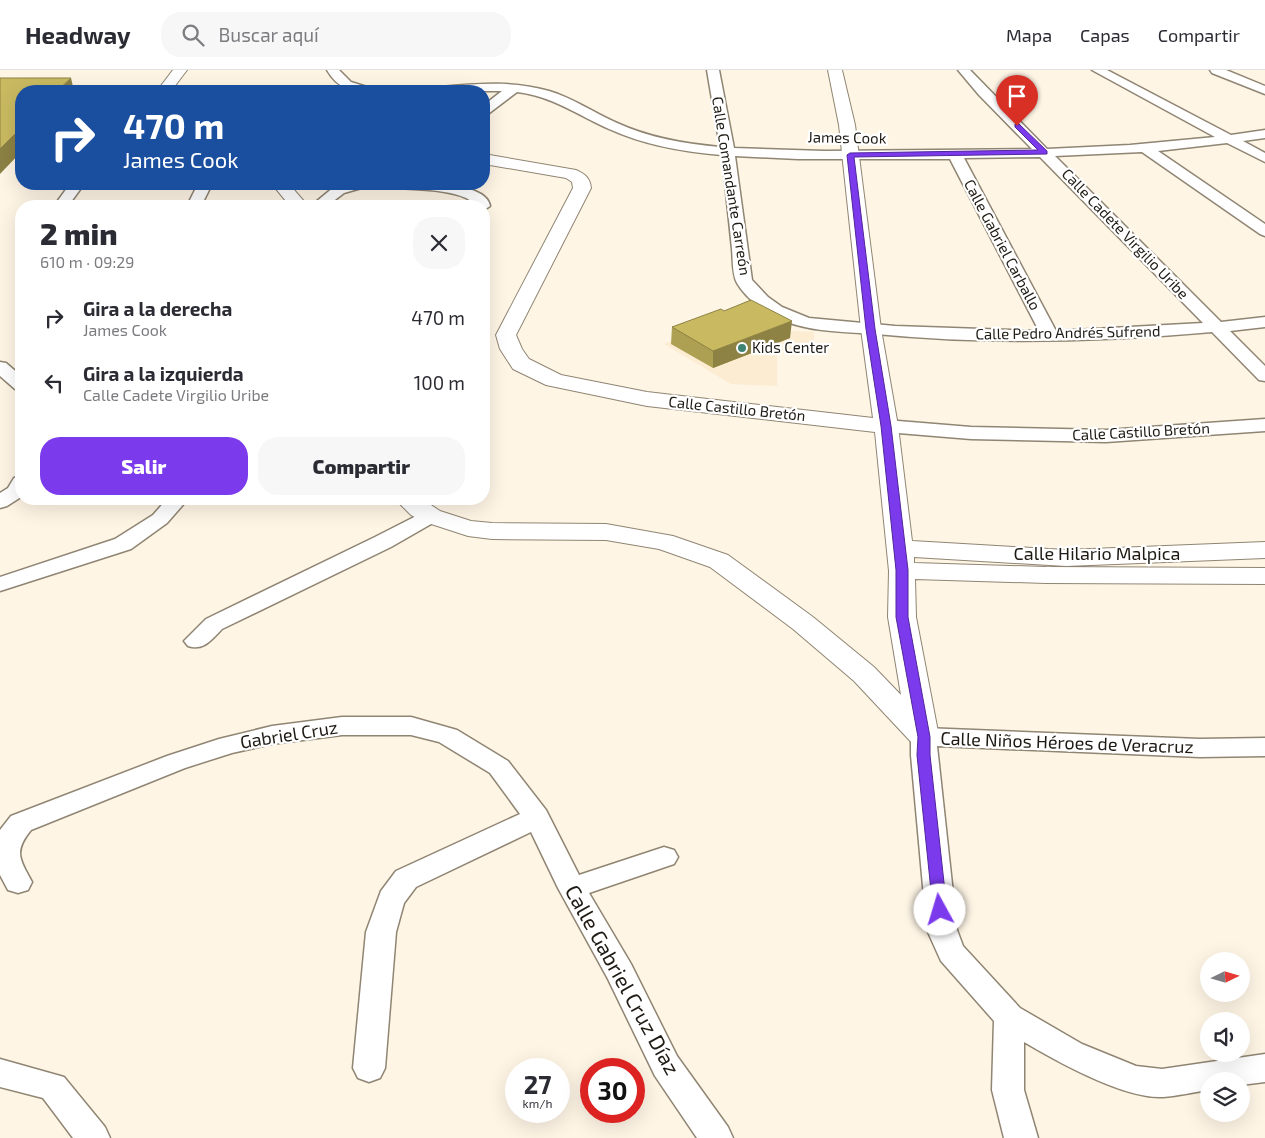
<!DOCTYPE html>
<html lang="es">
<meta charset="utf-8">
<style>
:root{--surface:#fff;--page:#f7f7f7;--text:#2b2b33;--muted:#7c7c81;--line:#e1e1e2;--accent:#7c3aed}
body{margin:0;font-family:"Exo 2",sans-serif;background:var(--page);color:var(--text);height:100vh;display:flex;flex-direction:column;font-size:19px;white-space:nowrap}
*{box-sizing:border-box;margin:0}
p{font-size:16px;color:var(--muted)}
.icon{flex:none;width:28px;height:28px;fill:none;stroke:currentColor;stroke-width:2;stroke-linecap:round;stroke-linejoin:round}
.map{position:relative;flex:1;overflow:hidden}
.side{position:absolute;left:15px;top:130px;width:475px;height:305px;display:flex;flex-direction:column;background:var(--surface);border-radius:20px;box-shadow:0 5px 20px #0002}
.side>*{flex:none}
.hud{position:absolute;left:15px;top:15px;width:475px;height:105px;border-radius:20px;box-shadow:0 5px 20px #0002;background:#1a4fa0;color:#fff;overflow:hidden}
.needle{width:32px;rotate:85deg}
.controls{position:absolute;left:1200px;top:882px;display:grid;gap:10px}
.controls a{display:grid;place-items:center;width:50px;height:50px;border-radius:50%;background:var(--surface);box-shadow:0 5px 20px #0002;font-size:25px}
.speed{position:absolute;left:505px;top:988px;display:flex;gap:10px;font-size:25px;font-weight:700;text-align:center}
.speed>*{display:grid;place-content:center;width:65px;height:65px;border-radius:50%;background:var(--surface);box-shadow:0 5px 20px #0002;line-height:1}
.speed small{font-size:12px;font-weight:400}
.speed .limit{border:8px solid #d22;background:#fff;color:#111}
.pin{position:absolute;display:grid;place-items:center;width:42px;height:42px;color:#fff;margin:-51px -21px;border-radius:50% 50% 50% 0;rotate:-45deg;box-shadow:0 0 5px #0007}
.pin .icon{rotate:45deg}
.me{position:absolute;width:55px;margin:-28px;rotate:354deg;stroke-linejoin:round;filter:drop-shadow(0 0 4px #0008)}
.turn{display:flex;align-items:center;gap:18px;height:105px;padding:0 25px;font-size:22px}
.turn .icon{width:65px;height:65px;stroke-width:2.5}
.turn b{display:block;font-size:35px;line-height:42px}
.round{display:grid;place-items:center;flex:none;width:52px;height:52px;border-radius:20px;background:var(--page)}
.overview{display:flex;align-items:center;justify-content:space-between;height:85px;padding:0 25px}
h1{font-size:30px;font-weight:800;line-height:38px}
.button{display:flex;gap:10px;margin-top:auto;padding:10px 25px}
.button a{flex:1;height:58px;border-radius:20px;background:var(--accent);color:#fff;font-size:20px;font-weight:800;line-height:58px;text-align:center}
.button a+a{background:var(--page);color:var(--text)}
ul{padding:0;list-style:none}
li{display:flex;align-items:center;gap:15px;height:65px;padding:0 25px}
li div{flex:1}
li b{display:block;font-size:19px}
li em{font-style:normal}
header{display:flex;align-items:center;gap:30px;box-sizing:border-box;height:70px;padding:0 25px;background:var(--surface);border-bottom:1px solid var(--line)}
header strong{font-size:24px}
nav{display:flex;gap:28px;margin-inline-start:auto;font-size:18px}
.search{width:350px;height:45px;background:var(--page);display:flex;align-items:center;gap:12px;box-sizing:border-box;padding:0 18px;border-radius:20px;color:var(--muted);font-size:19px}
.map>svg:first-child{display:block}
.built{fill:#fcecd2}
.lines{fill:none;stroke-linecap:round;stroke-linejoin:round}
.street-casing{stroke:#908573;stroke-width:3}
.secondary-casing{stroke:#908573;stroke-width:2}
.street{fill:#fff;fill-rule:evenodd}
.secondary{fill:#fff;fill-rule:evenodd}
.wall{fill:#ada053}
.shaded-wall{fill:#8d8244}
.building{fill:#c9ba61;stroke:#8d8244}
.route{fill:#7c3aed;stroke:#51269a}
.poi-dot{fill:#3e8274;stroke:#fff;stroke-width:2}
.labels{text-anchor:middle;stroke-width:4.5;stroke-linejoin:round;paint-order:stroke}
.far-street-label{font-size:15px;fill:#1f1b14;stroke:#fff}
.far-poi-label{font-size:15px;fill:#1f1b14;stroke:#fff;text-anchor:start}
.street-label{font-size:18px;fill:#1f1b14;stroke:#fff}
.near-street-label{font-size:21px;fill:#1f1b14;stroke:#fff}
</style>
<header>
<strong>Headway</strong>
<div class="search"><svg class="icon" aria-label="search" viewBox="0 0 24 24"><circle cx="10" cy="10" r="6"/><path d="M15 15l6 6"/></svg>Buscar aquí</div>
<nav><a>Mapa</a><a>Capas</a><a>Compartir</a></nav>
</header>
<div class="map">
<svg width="1265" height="1068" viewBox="0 0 1265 1068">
<rect width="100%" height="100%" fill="#fef5e5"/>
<path class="built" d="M 753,241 L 789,261 L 814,262 L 814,283 L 777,281 L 777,316 L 731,314 L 664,274 Z"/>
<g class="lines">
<g class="street-casing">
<path id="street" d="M 327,0 L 339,0 L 351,12 L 370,18 L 372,21 C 352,22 338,19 327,0 Z
M 707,0 L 719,0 L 734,78 L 824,81 L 1032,79 L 979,25 L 958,0 L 970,0 L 1047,79 L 1130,75 L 1215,67 L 1092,0 L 1107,0 L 1231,65 L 1265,60 L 1265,68 L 1243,71 L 1265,83 L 1265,92 L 1227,73 L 1158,81 L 1265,154 L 1265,166 L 1260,164 L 1142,82 L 1055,86 L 1221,252 L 1265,247 L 1265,257 L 1230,261 L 1265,296 L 1265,311 L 1259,310 L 1212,262 C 1100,272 988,275 876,264 C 847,262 814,262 787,252 C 768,245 747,230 737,213 C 732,204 733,189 732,179 C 729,148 725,116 722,85 C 684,82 644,75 609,59 C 578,45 552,26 517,22 L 488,44 L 484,45 L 484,35 L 502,21 L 433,21 L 439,17 C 476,14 512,10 549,21 C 573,28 594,43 617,53 C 650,68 685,74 720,77 ZM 735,86 L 798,89 L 950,89 L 1039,261 L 895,256 L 809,248 L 782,237 L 768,227 L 752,210 ZM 1040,87 L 1203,253 L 1056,261 L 964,88 Z
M 1210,0 L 1226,0 L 1265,16 L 1265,24 L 1212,3 Z
M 70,114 L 84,114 L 68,136 L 54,136 Z
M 198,114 L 212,114 L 201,136 L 187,136 Z
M 345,114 L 367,114 L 365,117 L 344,123 L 327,136 L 311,136 L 334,117 Z
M 386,114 C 406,113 486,109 490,136 L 484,140 L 484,136 L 476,136 C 466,119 412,119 393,118 L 388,117 Z
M 0,292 L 6,293 L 21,306 L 21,320 L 15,319 L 0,306 Z
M 1265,349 L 1265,361 L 1106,372 L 971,369 L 886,362 L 879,360 L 877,356 L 879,352 L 886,350 L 971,357 L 1106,360 Z
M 21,406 L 21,427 L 7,436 L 0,438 L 0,423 L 8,418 L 14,408 Z
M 167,429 L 188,429 L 167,453 L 131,479 L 0,521 L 0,507 L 115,469 L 153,445 Z
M 431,440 L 438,442 L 441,446 L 438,450 L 391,477 L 222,559 C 211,570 204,581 188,576 L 184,571 L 206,549 L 375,467 L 424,442 Z
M 342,647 L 411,647 L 457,660 L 508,691 L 546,740 L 579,805 L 664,777 L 674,780 L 678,787 L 674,794 L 589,823 L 631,894 L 677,986 L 728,1057 L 733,1068 L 697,1068 L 655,1006 L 608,909 L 558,818 L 531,762 L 416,817 L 404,833 L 396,862 L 385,998 L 380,1008 L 369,1012 L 358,1008 L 353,998 L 366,862 L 381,821 L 396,801 L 520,744 L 490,703 L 439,672 L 411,665 L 342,665 L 272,674 L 232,683 L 185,698 L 31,760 C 13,782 20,790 32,812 L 28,820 L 18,823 L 8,820 L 0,805 L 0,760 L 11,746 L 167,686 L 219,669 L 272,656 Z
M 924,658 L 1200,669 L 1265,668 L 1265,686 L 1200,687 L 937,676 L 957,860 L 963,876 L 1020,938 L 1082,974 L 1136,996 L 1162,999 L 1265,984 L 1265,1012 L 1241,1015 L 1241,1011 L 1209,1011 L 1209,1020 C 1194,1022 1178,1026 1163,1027 C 1124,1029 1058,992 1024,972 L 1024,1020 L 1038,1068 L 1004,1068 L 992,1020 L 994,951 L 941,891 L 927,860 L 911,685 L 911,667 L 915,661 Z
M 0,989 L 64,1007 L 105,1057 L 110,1068 L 73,1068 L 43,1028 L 0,1017 Z"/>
</g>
<g class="secondary-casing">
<path id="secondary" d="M 173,0 L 187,0 L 171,21 L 157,21 Z
M 828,0 L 842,0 L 855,55 L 881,259 L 898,356 L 912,471 L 1066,480 L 1265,472 L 1265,488 L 1066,496 L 914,487 L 914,493 L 1046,497 L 1265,498 L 1265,514 L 1046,513 L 915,509 L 916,547 L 939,667 L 935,674 L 924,678 L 913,674 L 854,611 L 793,559 L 710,497 L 659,479 L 606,470 L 492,469 L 468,466 L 422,451 L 411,445 L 395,429 L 422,429 L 440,441 L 471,451 L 492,453 L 606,454 L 673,466 L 728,485 L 813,547 L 874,597 L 901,625 L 888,547 L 889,501 L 875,362 L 647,336 L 546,315 L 513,299 L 500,279 L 496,265 L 573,118 L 572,112 L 566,108 L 484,94 L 484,84 L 576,100 C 585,104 590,108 591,118 L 516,265 L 522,279 L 529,289 L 561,305 L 647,322 L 873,348 L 861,259 L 839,55 Z
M 272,114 L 289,114 L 308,136 L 290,136 Z"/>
</g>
<use href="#street" class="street"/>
<use href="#secondary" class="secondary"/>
</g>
<path class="wall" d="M 724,241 L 790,268 L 713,298 L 671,274 L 672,257 Z"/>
<path class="shaded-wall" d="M 71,8 L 74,21 L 57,21 Z
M 21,58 L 21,82 L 0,104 L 0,79 Z
M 792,251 L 790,268 L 713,298 L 713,281 Z"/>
<path class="building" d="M 0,8 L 71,8 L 57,21 L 21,21 L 21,58 L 0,79 Z
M 751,230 L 792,251 L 713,281 L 672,257 L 721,239 L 724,241 Z"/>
<path class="route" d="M 1015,54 L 1019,54 L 1047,81 L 1047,84 L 854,87 L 875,259 L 891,356 L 908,500 L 908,547 L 930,667 L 930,685 L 947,840 L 945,844 L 940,846 L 935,844 L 933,840 L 917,685 L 918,667 L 896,547 L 896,500 L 881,356 L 866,259 L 847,85 L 850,83 L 1038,80 L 1015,57 Z"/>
<circle class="poi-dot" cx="742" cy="278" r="5"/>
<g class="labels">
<g class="far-street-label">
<text transform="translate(847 68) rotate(1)" y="5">James Cook</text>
<text transform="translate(731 116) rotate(81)" y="5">Calle Comandante Carreón</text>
<text transform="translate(1125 164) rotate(46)" y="5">Calle Cadete Virgilio Uribe</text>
<text transform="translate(1002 175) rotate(62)" y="5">Calle Gabriel Carballo</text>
<text transform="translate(1068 263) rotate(-1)" y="5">Calle Pedro Andrés Sufrend</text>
<text transform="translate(737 339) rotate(6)" y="5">Calle Castillo Bretón</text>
<text transform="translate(1141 362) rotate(-3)" y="5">Calle Castillo Bretón</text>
</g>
<g class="far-poi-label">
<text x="752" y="283">Kids Center</text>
</g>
<g class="street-label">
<text x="1097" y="490">Calle Hilario Malpica</text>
<text transform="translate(289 665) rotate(-9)" y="6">Gabriel Cruz</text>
<text transform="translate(1067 673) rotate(2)" y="6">Calle Niños Héroes de Veracruz</text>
</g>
<g class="near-street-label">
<text transform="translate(622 910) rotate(61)" y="7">Calle Gabriel Cruz Díaz</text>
</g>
</g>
</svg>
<div class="controls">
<a><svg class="needle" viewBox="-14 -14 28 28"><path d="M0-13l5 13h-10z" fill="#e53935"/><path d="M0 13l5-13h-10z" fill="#7c7c81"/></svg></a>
<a><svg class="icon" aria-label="sound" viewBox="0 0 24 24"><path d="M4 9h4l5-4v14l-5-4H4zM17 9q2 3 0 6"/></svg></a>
<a><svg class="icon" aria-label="layers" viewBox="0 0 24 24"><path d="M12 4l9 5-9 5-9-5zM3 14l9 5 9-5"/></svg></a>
</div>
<div class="speed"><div>27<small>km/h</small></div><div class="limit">30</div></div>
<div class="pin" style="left:1017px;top:56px;background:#d93025"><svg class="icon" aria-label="arrive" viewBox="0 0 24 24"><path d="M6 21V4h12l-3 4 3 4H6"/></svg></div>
<svg class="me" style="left:940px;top:840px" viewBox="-20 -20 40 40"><circle r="19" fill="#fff"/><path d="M0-13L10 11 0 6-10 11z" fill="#7c3aed"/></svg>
<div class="hud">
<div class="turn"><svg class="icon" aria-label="right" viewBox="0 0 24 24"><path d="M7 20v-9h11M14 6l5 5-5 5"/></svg><div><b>470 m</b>James Cook</div></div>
</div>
<section class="side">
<div class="overview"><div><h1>2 min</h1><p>610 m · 09:29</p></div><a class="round"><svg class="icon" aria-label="close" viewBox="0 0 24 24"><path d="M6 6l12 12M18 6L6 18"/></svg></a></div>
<ul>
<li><svg class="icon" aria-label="right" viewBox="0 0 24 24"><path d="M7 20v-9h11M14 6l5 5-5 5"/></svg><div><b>Gira a la derecha</b><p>James Cook</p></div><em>470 m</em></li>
<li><svg class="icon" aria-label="left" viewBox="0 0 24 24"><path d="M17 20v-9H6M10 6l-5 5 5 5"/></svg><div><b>Gira a la izquierda</b><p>Calle Cadete Virgilio Uribe</p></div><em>100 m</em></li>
</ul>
<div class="button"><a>Salir</a><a>Compartir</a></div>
</section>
</div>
